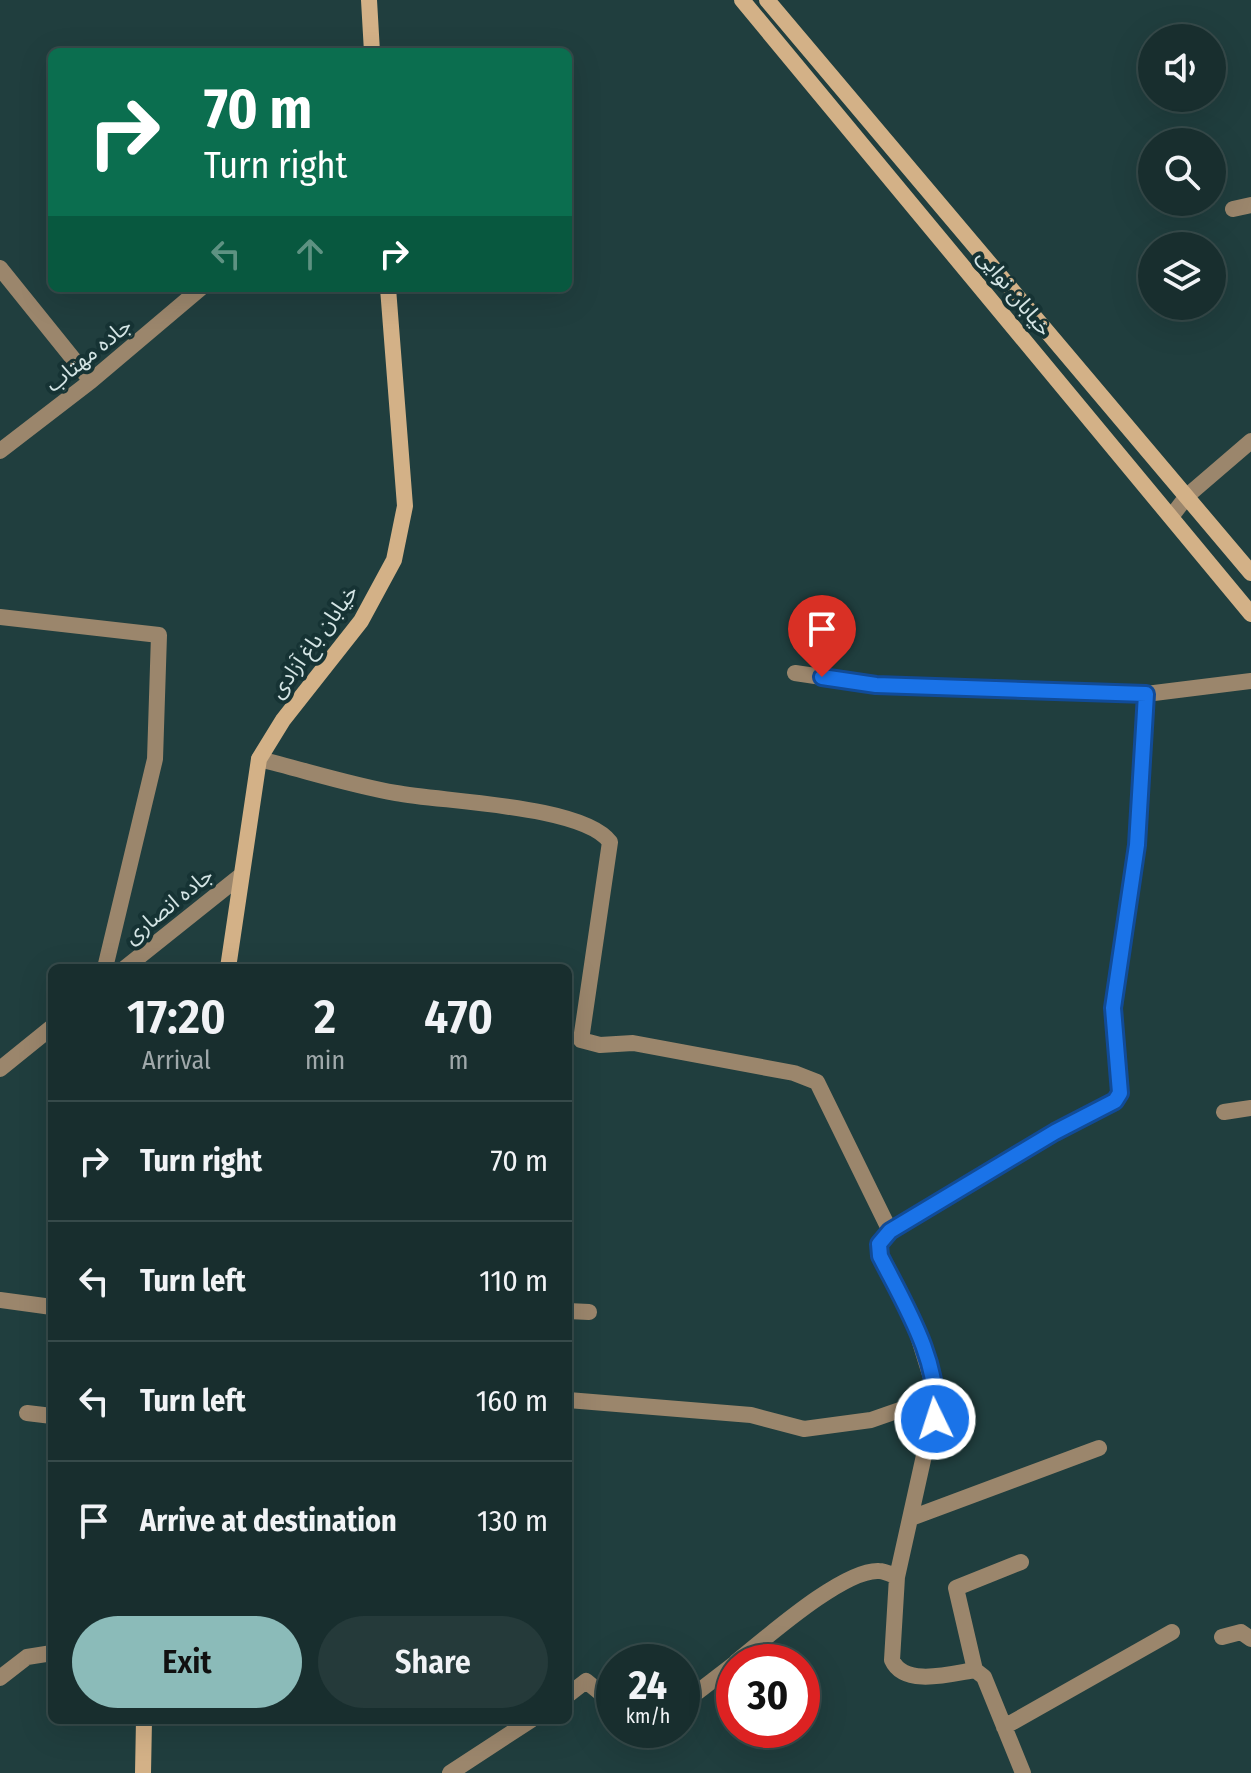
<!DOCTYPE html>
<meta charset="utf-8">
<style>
:root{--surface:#182e2e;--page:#253a3a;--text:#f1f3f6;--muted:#9fa8aa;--line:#364a4a;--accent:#8bbbb9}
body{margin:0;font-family:"Fira Sans Condensed","Noto Sans Arabic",sans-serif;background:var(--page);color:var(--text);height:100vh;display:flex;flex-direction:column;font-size:30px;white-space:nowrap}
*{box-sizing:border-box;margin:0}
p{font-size:26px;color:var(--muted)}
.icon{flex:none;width:44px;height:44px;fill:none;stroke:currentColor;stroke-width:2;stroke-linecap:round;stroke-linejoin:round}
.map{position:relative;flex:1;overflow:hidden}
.details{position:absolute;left:48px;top:964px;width:524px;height:760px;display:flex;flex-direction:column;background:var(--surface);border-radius:12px;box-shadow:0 8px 32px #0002,0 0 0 2px var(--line)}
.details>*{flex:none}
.hud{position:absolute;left:48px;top:48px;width:524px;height:244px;border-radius:12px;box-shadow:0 8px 32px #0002,0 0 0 2px var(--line);background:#0b6e4f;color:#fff;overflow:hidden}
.tools{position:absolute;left:1138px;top:24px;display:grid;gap:16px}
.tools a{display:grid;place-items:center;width:88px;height:88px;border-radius:50%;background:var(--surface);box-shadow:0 8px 32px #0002,0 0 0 2px var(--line);font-size:40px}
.speed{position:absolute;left:596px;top:1644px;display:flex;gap:16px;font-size:40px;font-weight:700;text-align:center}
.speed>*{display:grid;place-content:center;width:104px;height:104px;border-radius:50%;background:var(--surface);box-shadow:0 8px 32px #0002,0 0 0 2px var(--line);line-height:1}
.speed small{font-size:20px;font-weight:400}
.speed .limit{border:12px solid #d22;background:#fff;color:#111}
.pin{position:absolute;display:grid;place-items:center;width:68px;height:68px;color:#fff;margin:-82px -34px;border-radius:50% 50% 50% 0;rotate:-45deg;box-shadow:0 0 8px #0007}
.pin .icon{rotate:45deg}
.me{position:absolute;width:88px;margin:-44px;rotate:356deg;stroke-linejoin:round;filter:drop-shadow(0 0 6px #0008)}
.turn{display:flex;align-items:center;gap:28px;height:168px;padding:0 24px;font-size:36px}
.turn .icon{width:104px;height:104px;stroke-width:2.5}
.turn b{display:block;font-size:56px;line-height:68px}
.lanes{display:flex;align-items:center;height:76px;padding:0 24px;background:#0003;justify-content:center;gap:40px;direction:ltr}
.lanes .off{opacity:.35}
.eta{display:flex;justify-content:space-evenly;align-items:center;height:136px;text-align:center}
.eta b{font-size:48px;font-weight:600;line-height:56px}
.button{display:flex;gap:16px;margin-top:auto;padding:16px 24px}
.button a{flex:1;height:92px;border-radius:48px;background:var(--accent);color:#111;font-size:32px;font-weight:600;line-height:92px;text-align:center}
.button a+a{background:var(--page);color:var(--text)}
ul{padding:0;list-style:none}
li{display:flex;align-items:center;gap:24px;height:120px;padding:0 24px;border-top:2px solid var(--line)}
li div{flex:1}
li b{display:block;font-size:30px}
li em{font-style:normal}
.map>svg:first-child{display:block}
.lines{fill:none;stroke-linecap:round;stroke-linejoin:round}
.street{stroke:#9b866c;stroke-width:16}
.secondary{stroke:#d3b187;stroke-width:16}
.route-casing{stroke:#114b97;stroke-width:20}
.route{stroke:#1a73e8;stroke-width:14}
.labels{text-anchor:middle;stroke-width:8;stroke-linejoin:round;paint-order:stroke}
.street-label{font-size:22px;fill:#d4e5e5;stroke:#163334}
</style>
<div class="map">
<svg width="1251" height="1773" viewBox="0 0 1251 1773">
<rect width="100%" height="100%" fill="#203e3e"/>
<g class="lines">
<path class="street" d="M 1233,209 L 1251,205
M 0,268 L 91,381
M 0,451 L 91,381 L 201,288
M 1171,517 L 1187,496 L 1251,441
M 0,617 L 159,635 L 155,759 L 105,968
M 795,673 L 876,685 L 1146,694 L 1251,681
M 259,759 C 304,770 350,785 396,793 C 443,802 583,805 610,842 L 581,1040 L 600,1045 L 633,1043 L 794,1073 L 817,1082 L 890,1231
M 125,968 L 239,877
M 0,1069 L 52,1027
M 1224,1112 L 1251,1108
M 0,1300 L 52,1307
M 568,1311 L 589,1312
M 568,1400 L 751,1415 L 804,1429 L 871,1420 L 937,1397
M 27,1413 L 52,1416
M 911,1518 L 1099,1448
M 1222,1637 L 1241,1632 L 1251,1639
M 736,1662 C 765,1639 843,1569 879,1571 C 885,1571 892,1575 897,1577
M 975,1670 L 956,1588 L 1021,1562
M 0,1678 L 27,1657 L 52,1653
M 568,1695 L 586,1681 L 614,1704
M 682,1704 L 734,1664
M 1004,1727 L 1172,1632
M 450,1773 L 531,1720
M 1023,1773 L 984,1677 L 975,1670 C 950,1674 904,1687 892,1660 L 897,1577 L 937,1397 L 914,1323 L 880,1256 L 879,1244 L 890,1231 L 1055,1132 L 1115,1101 L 1120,1093 L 1113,1008 L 1137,845 L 1146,694"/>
<path class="secondary" d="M 369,0 L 372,52
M 742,0 L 1251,614
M 767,0 L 1251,573
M 228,968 L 259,759 L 283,720 L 361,621 L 394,560 L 405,506 L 388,288
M 143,1773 L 144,1720"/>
</g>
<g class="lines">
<g class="route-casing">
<path id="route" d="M 822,677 L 876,685 L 1146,694 L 1137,845 L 1113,1008 L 1120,1093 L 1115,1101 L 1055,1132 L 890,1231 L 879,1244 L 880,1256 C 905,1305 941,1363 935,1419"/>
</g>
<use href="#route" class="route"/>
</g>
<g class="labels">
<g class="street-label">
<text transform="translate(1015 292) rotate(51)" y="8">خیابان نوایی</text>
<text transform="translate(88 354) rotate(-39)" y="8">جاده مهتاب</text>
<text transform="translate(313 641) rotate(-54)" y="8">خیابان باغ آزادی</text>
<text transform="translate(168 905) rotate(-39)" y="8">جاده انصاری</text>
</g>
</g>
</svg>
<div class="tools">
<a><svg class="icon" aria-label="sound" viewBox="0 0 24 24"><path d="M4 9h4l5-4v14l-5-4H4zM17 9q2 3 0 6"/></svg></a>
<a><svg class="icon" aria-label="search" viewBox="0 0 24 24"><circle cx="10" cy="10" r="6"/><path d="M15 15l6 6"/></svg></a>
<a><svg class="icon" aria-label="layers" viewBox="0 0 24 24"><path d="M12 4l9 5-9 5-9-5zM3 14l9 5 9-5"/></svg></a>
</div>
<div class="speed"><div>24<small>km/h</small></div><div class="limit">30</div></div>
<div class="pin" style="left:822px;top:677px;background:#d93025"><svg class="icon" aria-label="arrive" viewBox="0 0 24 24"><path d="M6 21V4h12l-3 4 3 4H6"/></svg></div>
<svg class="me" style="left:935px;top:1419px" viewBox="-20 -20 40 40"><circle r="17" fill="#1a73e8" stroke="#fff" stroke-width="3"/><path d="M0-11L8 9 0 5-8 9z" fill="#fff"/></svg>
<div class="hud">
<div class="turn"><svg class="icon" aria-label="right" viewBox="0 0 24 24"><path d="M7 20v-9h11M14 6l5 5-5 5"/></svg><div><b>70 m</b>Turn right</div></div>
<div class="lanes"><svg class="icon off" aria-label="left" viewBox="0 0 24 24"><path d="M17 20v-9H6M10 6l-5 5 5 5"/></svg><svg class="icon off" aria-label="ahead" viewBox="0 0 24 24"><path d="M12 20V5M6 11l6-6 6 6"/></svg><svg class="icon" aria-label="right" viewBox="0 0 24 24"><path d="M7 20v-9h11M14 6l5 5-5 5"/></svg></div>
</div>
<section class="details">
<div class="eta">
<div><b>17:20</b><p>Arrival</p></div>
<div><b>2</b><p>min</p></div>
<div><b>470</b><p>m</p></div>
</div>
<ul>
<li><svg class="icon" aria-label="right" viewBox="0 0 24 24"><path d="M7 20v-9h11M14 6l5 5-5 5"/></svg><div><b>Turn right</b></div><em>70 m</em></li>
<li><svg class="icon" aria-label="left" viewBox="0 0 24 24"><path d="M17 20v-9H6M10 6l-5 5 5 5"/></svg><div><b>Turn left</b></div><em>110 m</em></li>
<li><svg class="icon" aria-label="left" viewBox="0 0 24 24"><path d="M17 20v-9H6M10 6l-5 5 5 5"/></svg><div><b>Turn left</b></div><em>160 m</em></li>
<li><svg class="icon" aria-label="arrive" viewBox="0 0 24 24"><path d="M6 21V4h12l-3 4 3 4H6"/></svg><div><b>Arrive at destination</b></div><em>130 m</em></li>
</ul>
<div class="button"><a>Exit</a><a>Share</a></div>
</section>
</div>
